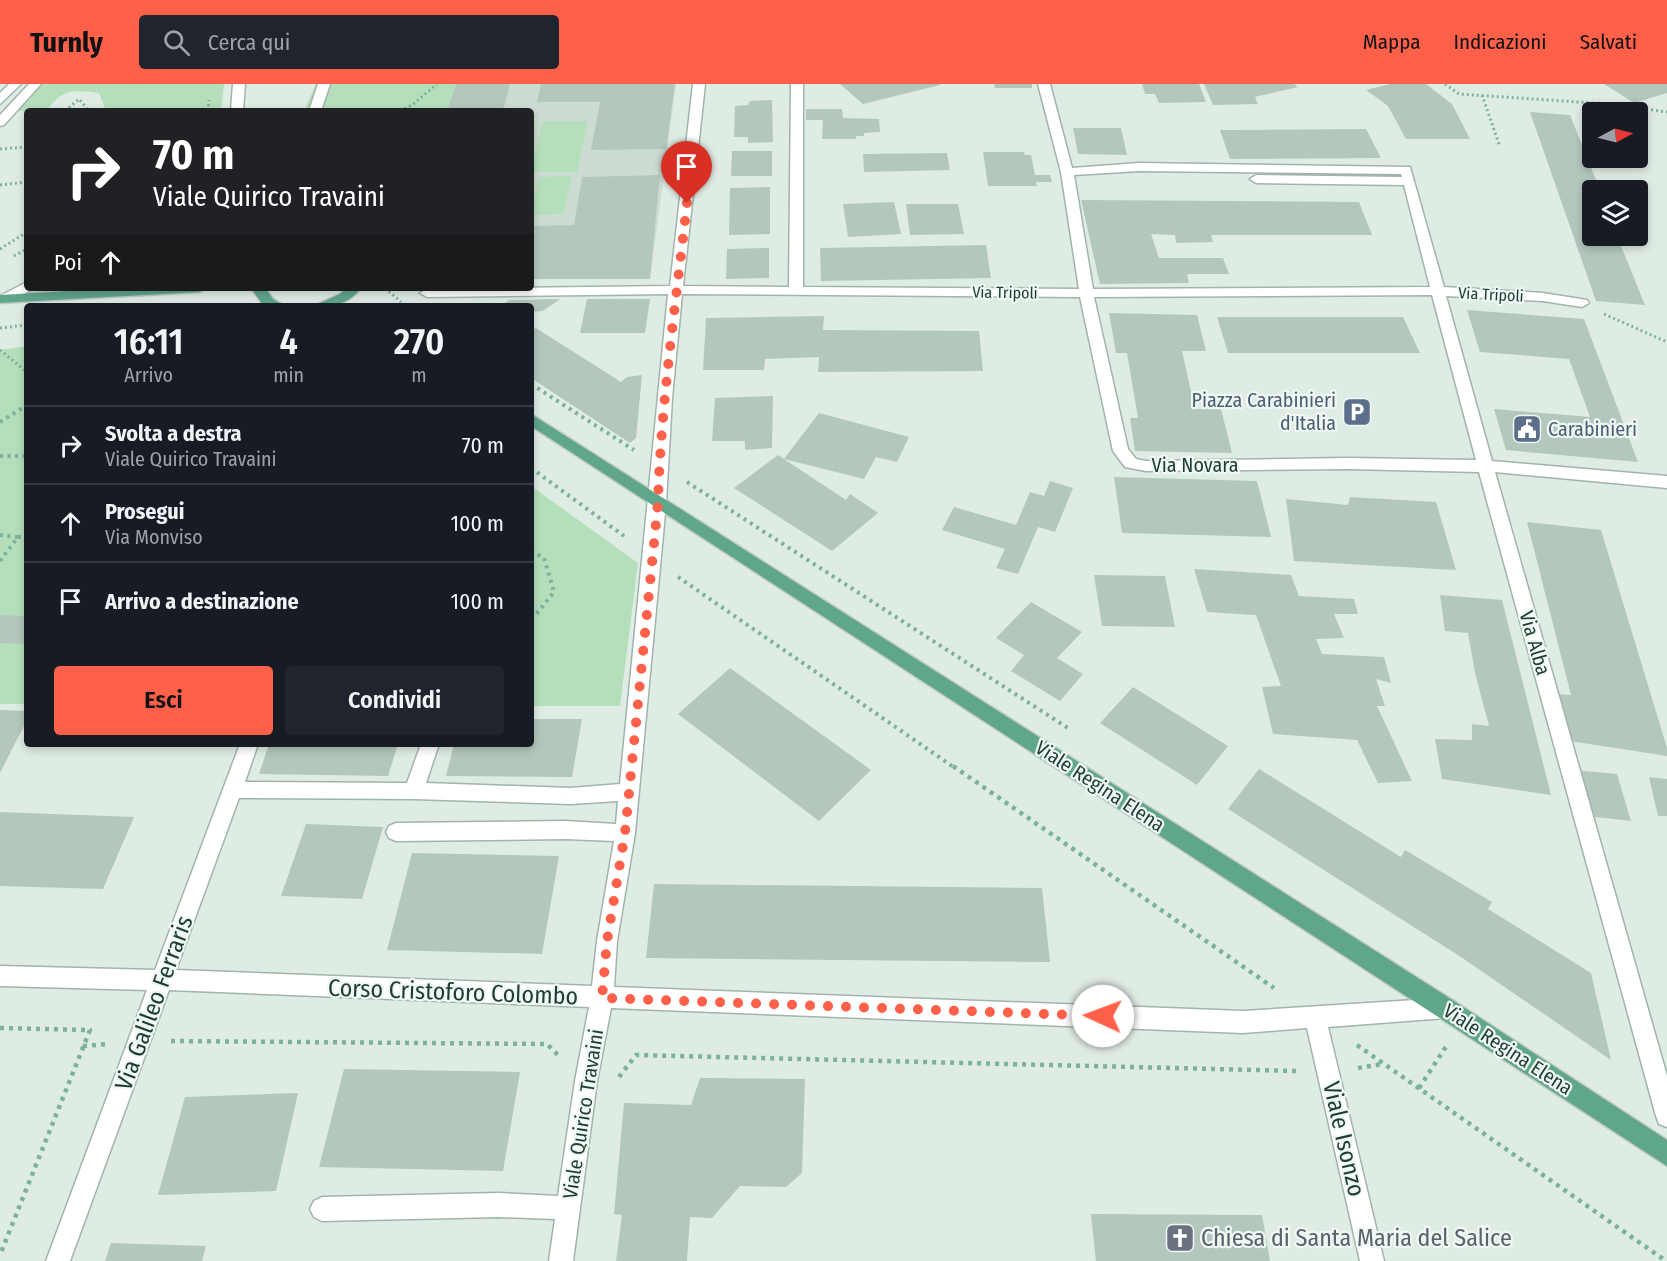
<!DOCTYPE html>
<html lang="it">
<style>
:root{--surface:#171b24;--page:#20242c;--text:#f1f3f6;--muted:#9ea1a6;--line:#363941;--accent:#ff6049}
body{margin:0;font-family:"Fira Sans Condensed",sans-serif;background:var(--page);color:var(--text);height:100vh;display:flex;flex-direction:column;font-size:22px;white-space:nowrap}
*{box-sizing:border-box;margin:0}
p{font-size:20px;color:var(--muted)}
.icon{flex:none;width:33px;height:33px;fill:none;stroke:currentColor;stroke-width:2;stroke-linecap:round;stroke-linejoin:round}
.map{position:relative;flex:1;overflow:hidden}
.sheet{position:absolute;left:24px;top:219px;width:510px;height:444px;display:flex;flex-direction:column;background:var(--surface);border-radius:6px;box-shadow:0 3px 9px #0003}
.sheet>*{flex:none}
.banner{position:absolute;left:24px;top:24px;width:510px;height:183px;border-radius:6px;box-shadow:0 3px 9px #0003;background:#202124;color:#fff;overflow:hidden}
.needle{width:39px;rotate:83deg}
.controls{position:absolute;left:1582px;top:18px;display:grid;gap:12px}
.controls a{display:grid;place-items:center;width:66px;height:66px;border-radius:6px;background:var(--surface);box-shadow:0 3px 9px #0003;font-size:30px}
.pin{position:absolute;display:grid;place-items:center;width:51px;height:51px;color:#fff;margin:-62px -26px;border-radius:50% 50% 50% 0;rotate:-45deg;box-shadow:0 0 6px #0007}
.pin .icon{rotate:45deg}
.me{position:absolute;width:66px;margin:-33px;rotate:272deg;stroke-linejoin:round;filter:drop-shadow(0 0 4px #0008)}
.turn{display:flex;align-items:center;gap:21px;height:126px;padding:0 30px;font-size:27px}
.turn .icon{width:78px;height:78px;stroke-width:2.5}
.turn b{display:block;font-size:42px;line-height:51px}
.then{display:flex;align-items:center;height:57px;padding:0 30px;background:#0003;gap:12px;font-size:22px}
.eta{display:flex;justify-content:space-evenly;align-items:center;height:102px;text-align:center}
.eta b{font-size:36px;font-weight:600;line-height:42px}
.primary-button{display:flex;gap:12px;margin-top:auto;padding:12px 30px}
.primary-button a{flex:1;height:69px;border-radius:6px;background:var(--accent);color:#111;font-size:24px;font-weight:600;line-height:69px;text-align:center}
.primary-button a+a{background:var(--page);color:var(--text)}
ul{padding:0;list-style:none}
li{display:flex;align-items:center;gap:18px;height:78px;padding:0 30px;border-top:2px solid var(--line)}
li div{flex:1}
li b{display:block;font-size:22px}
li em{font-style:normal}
header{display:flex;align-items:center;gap:36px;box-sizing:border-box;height:84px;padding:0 30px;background:var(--accent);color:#111}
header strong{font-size:28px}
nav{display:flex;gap:33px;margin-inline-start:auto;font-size:21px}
.search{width:420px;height:54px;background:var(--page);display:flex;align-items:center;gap:15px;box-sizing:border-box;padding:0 21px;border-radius:6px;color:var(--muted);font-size:22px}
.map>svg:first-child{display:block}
.built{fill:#cddcd3}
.green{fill:#b5dfbb}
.building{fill:#b4c7bd}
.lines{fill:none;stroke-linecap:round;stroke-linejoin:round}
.minor-casing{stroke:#a1b4ab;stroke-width:3}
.major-casing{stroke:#c0c9c5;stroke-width:3}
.path-far2{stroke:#7cb29b;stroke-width:3;stroke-dasharray:2 3;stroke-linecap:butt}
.path-far1{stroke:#7cb29b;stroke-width:4;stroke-dasharray:3 4.5;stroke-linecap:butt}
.path{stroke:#7cb29b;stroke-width:4.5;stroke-dasharray:4 5;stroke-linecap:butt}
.minor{fill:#fff;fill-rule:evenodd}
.major{fill:#5fa68b;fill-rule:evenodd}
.route{stroke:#ff6049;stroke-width:10;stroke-dasharray:0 18}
.labels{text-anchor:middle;stroke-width:4.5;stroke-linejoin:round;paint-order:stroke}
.far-street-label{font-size:16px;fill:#1e3d31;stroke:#eff8f3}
.service-label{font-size:20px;fill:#4e5e75;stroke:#eff8f3;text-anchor:end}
.street-label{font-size:20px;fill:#1e3d31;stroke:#eff8f3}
.near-street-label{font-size:24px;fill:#1e3d31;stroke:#eff8f3}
.near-worship-label{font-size:24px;fill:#5b616d;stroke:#eff8f3;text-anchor:start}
</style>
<header>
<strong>Turnly</strong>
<div class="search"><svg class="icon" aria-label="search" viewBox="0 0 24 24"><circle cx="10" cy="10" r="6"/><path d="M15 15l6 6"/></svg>Cerca qui</div>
<nav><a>Mappa</a><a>Indicazioni</a><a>Salvati</a></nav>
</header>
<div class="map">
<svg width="1667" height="1177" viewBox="0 0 1667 1177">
<rect width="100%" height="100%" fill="#dfece4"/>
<path class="built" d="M 456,0 L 676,0 L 650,195 L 531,195 L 531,27 L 447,27 Z"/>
<path class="green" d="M 39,0 L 224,0 L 221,27 L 106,27 L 99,9 C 71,6 64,4 46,27 L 18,27 Z
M 316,0 L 456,0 L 447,27 L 304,27 Z
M 543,37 L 588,37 L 577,88 L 531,88 Z
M 571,92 L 564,130 L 531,131 L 539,93 Z
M 27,262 L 27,620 L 0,620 L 0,266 Z
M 531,402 L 638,479 L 620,622 L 531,622 Z"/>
<path class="building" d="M 456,0 L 510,0 L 503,27 L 447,27 Z
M 541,0 L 675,0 L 666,65 L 591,66 L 600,18 L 537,18 Z
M 840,0 L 940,0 L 940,1 L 863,20 Z
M 994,0 L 1032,0 L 1032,4 L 995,4 Z
M 1142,0 L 1199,0 L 1206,18 L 1159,19 L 1155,10 L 1145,10 Z
M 1204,0 L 1294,0 L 1298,3 L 1255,13 L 1258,20 L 1213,21 Z
M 1390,0 L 1426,0 L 1452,20 L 1470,55 L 1406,55 L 1388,22 L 1366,6 Z
M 1604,0 L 1667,0 L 1667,9 L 1634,19 Z
M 772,16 L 773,58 L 748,59 L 748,53 L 734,53 L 735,22 L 748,21 L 750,17 Z
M 806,25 L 842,25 L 843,34 L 879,35 L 880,48 L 864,49 L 864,52 L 856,52 L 856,55 L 822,55 L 823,36 L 806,36 Z
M 1530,28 L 1570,31 L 1600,106 L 1593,106 L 1593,152 L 1617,152 L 1645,221 L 1596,217 Z
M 1073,44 L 1121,44 L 1127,71 L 1078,70 Z
M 1366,45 L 1381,74 L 1230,75 L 1220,46 Z
M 732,67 L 772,67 L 772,92 L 731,92 Z
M 983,68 L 1024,68 L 1025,71 L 1031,71 L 1035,91 L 1050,91 L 1052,98 L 1036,98 L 1037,102 L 988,102 Z
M 947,69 L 950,86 L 864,88 L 863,70 Z
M 660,91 L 650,195 L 531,195 L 531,142 L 574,141 L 582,93 Z
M 770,103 L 770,150 L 729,151 L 730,104 Z
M 1081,116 L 1359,118 L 1372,151 L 1211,151 L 1213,158 L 1176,159 L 1175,151 L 1151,150 L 1159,174 L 1223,174 L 1229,190 L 1187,190 L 1189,199 L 1100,200 Z
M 894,118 L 901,150 L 848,153 L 843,120 Z
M 906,120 L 958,120 L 964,150 L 910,151 Z
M 986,161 L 991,194 L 821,197 L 820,164 Z
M 769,164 L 769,194 L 726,195 L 727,165 Z
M 560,215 L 543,227 L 531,228 L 531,222 L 500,222 L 509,216 Z
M 587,215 L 650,215 L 645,249 L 580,249 Z
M 1467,226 L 1584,235 L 1638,378 L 1506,366 L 1494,325 L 1590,333 L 1569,275 L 1480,268 Z
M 1109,229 L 1197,231 L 1206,267 L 1182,267 L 1195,325 L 1221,325 L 1232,369 L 1135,367 L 1130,334 L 1138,334 L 1127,269 L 1116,269 Z
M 824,232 L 823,246 L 979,247 L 983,287 L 818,288 L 819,273 L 765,275 L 764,286 L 703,286 L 706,234 Z
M 1217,233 L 1403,233 L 1420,269 L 1228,269 Z
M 536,244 L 621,298 L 627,293 L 642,291 L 636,354 L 630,359 L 531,294 L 531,247 Z
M 773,312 L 772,364 L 745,366 L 745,357 L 712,357 L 715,314 Z
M 819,329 L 909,353 L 897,378 L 876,373 L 864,395 L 784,375 Z
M 778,371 L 846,416 L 850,410 L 878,429 L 832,467 L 734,404 Z
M 1114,393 L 1257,397 L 1271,453 L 1122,449 Z
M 1050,397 L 1073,404 L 1055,448 L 1038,443 L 1018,490 L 996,484 L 1005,465 L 942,446 L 954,423 L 1016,441 L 1030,408 L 1044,412 Z
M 1350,413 L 1436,418 L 1456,486 L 1294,477 L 1286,415 L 1348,421 Z
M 1527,438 L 1601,446 L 1667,664 L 1667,672 L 1570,657 L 1557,610 L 1571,611 Z
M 1194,485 L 1291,491 L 1299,512 L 1354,515 L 1358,530 L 1334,530 L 1344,554 L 1316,555 L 1322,570 L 1384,573 L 1391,599 L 1376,595 L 1385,622 L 1377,622 L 1412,697 L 1378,699 L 1357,656 L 1273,650 L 1262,603 L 1281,602 L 1256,531 L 1207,528 Z
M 1094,491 L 1165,492 L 1175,543 L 1102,542 Z
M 1440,511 L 1502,516 L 1551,711 L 1442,695 L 1435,655 L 1472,656 L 1472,640 L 1489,642 L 1475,589 L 1468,549 L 1445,547 Z
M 1031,518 L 1082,548 L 1057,574 L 1083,590 L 1060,617 L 1011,587 L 1024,571 L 996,554 Z
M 0,531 L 27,532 L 27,560 L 0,559 Z
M 730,584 L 871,686 L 819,737 L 678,630 Z
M 1133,603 L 1228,662 L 1197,701 L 1100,639 Z
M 0,626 L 27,627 L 27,636 L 0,689 Z
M 531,635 L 582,635 L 572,693 L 446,692 L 454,660 L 531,660 Z
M 269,660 L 398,660 L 388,692 L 259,690 Z
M 1259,685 L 1401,773 L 1405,766 L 1492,818 L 1488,825 L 1591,889 L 1611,976 L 1461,873 L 1228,725 Z
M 1574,686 L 1617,690 L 1631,737 L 1587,732 Z
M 1649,693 L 1667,695 L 1667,732 L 1658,732 Z
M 0,728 L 134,733 L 103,805 L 0,802 Z
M 306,740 L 383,743 L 362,815 L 281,812 Z
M 412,769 L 559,772 L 542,870 L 387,866 Z
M 654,800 L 1042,804 L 1050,878 L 646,874 Z
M 344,985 L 520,988 L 503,1087 L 319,1083 Z
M 700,994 L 805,995 L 802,1089 L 786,1103 L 740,1102 L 712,1134 L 690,1133 L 687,1177 L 616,1177 L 622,1131 L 614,1130 L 624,1019 L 691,1021 Z
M 298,1009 L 276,1107 L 158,1111 L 185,1013 Z
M 1091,1130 L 1262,1131 L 1270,1177 L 1096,1177 Z
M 111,1159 L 206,1162 L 202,1177 L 105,1177 Z"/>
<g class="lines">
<g class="minor-casing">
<path id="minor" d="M 9,0 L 21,0 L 0,20 L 0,9 Z
M 29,0 L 41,0 L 4,41 L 0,42 L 0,31 Z
M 233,0 L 245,0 L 243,27 L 231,27 Z
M 318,0 L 330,0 L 321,27 L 309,27 Z
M 693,0 L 705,0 L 683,202 L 789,203 L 791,0 L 803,0 L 803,203 L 1079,205 L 1061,88 L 1038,0 L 1050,0 L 1072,84 L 1139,79 L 1410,83 L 1444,203 L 1543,209 L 1587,216 L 1589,219 L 1582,223 L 1543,217 L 1446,212 L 1492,377 L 1667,392 L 1667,404 L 1495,388 L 1667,992 L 1667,1043 L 1659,1040 L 1656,1032 L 1479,388 L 1348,385 L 1146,387 L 1125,383 L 1113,367 L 1080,213 L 682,210 L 672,314 L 666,419 L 635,749 L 617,857 L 614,903 L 1243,927 L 1446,914 L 1454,917 L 1457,924 L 1454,931 L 1446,934 L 1328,943 L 1384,1177 L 1360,1177 L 1307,944 L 1243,949 L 611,924 L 597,997 L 573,1177 L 549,1177 L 555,1135 L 498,1133 L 322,1137 L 314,1133 L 310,1125 L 314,1117 L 322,1113 L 498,1109 L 558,1112 L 575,997 L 589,923 L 169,906 L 70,1177 L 46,1177 L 147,906 L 0,902 L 0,882 L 155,886 L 240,660 L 258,660 L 245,698 L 407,699 L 421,660 L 439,660 L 426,699 L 571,704 L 620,700 L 668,210 L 427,213 L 420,209 L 427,205 L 670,202 ZM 1139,87 L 1401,90 L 1402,93 L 1256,91 L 1250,95 L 1256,99 L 1404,101 L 1430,203 L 1093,205 L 1074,91 ZM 1432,211 L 1476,376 L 1348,374 L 1146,377 L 1136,375 L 1128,365 L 1094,213 ZM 239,714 L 414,715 L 571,720 L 618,717 L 616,740 L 565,737 L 396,739 L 389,742 L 386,748 L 389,754 L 396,757 L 565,755 L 614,757 L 597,857 L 592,902 L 176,886 Z
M 27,198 L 27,204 L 32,205 L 12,217 L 2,217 L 2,211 Z"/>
</g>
<g class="major-casing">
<path id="major" d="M 122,204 L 206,204 L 199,208 L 0,219 L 0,211 Z
M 251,204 L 265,204 L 273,215 L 285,222 L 263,221 Z
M 346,204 L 361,204 C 348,221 333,222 313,222 L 340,210 Z
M 531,330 L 1454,917 L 1667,1056 L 1667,1082 L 531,342 Z"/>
</g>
<path class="path-far2" d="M 1445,0 L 1459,10 L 1608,20 L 1667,28
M 1482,11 L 1500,63
M 65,27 L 79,15 L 89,27
M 208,27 L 209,16
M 400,27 L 412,21 L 437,0
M 0,65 L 27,63
M 0,101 L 27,98
M 0,165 L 27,148
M 14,172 L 27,165
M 385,204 L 401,218
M 1604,230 L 1667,258
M 0,244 L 27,241
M 0,266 L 27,288"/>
<path class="path-far1" d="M 531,300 L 634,366
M 0,338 L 27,321
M 0,372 L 27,372
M 531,384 L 624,452
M 687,398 L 1071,646
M 0,451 L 18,453 L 0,477
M 18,453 L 27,453
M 531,467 L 544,474 L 554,508 L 534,533 L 531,533
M 678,493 L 955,684"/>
<path class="path" d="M 953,682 L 1274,904
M 0,944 L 90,946 L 0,1171
M 171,957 L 547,960 L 560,973
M 1357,961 L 1666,1177
M 83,962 L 107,960
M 1358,984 L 1383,980
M 619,993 L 636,971 L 1297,987
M 1419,1004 L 1447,961"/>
<use href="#minor" class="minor"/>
<use href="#major" class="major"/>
</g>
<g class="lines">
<path class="route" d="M 687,119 C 676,219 661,318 658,419 L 625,749 L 607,857 L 602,914 L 1103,932"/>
</g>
<defs>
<g id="parking-square" transform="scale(1.5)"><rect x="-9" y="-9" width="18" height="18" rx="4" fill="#5c6f8a" stroke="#eff8f3"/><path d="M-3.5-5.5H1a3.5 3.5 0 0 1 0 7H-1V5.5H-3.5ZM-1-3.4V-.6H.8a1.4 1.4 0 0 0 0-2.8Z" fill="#fff"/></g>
<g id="civic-square" transform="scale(1.5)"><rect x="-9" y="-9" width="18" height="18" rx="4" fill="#5c6f8a" stroke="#eff8f3"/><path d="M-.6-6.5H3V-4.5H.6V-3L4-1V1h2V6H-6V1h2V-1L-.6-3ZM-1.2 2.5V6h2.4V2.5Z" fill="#fff"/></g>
<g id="church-square" transform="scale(1.5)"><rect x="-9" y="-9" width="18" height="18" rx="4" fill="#6b7280" stroke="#eff8f3"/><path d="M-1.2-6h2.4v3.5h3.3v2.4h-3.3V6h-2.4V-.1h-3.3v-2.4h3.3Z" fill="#fff"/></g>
</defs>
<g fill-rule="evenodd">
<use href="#parking-square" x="1357" y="328"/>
<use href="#civic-square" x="1527" y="345"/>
<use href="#church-square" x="1180" y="1154"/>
</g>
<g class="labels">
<g class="far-street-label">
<text transform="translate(1005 208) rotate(1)" y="6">Via Tripoli</text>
<text transform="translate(1491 210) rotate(3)" y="6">Via Tripoli</text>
</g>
<g class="service-label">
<text x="1336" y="323">Piazza Carabinieri<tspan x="1336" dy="23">d'Italia</tspan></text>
<text x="1548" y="352" text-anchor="start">Carabinieri</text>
</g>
<g class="street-label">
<text x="1195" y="388">Via Novara</text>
<text transform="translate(1535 559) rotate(74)" y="7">Via Alba</text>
<text transform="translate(1100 702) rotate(33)" y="7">Viale Regina Elena</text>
<text transform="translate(1508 965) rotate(33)" y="7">Viale Regina Elena</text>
<text transform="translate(583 1030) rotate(-81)" y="7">Viale Quirico Travaini</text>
</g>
<g class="near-street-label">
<text transform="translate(453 908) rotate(2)" y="8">Corso Cristoforo Colombo</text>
<text transform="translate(154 919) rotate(-70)" y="8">Via Galileo Ferraris</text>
<text transform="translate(1344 1055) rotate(77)" y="8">Viale Isonzo</text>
</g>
<g class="near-worship-label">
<text x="1201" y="1162">Chiesa di Santa Maria del Salice</text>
</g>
</g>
</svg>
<div class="controls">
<a><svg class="needle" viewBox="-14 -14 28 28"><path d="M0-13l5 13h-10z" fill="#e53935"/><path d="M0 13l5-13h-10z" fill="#9ea1a6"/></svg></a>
<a><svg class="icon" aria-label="layers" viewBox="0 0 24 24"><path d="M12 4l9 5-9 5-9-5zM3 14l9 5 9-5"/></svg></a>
</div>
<div class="pin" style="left:687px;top:119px;background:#d93025"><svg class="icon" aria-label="arrive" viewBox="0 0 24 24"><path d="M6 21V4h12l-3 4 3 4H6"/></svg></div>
<svg class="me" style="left:1103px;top:932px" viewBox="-20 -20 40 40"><circle r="19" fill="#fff"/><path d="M0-13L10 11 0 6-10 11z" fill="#ff6049"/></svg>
<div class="banner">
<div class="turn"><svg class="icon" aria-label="right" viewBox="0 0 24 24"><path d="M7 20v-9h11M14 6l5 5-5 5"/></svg><div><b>70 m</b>Viale Quirico Travaini</div></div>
<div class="then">Poi<svg class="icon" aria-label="ahead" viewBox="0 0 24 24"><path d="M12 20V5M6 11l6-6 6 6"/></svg></div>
</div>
<section class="sheet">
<div class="eta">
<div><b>16:11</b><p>Arrivo</p></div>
<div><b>4</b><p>min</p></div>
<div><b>270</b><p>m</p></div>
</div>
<ul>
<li><svg class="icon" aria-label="right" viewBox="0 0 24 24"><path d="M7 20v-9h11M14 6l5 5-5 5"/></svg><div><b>Svolta a destra</b><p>Viale Quirico Travaini</p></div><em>70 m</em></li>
<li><svg class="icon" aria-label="ahead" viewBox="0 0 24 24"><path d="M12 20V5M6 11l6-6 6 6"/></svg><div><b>Prosegui</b><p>Via Monviso</p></div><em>100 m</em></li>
<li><svg class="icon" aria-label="arrive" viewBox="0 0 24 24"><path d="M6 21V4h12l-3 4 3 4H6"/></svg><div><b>Arrivo a destinazione</b></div><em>100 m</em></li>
</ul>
<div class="primary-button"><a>Esci</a><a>Condividi</a></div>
</section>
</div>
